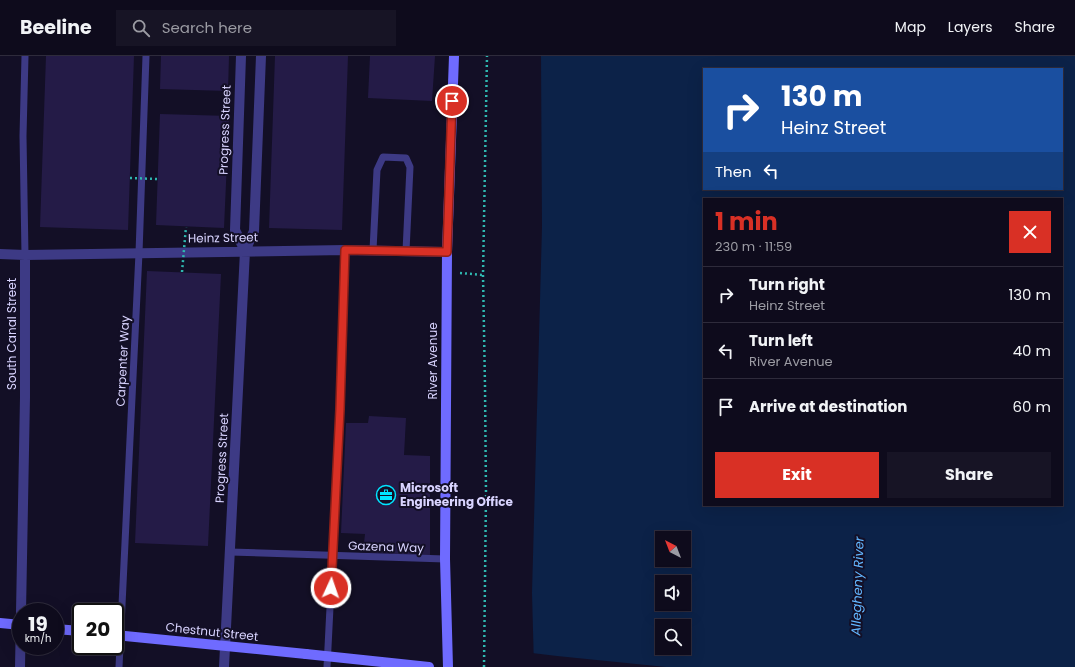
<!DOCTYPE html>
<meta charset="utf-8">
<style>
:root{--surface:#0e0b1c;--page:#171425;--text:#f1f3f6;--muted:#9b9ba3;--line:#2e2b3b;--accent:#d93025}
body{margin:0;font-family:Poppins,sans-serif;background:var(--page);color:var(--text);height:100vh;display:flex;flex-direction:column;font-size:15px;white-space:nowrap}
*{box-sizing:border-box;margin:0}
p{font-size:13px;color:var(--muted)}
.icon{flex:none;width:22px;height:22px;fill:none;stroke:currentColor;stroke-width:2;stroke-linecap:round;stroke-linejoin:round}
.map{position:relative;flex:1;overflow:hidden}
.drawer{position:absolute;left:703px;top:142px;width:360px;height:308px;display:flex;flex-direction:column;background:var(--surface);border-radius:0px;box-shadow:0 4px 16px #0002,0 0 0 1px var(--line)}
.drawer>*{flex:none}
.banner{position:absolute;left:703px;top:12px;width:360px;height:122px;border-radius:0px;box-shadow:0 4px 16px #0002,0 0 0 1px var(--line);background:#1a4fa0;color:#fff;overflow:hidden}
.needle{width:26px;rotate:318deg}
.buttons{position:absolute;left:655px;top:475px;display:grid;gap:8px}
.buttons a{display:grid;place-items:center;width:36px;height:36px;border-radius:0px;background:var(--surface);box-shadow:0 4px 16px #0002,0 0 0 1px var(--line);font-size:20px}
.speed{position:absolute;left:12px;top:547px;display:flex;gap:8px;font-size:20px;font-weight:700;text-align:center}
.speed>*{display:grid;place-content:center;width:52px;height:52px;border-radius:50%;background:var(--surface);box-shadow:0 4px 16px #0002,0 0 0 1px var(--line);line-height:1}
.speed small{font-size:10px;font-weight:400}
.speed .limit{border:2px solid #111;border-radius:6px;background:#fff;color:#111}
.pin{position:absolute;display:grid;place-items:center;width:34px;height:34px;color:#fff;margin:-17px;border:2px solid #fff;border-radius:50%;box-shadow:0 1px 4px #0007}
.me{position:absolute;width:44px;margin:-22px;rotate:3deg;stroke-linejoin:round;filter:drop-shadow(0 0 3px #0008)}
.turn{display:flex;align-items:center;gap:14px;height:84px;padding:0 12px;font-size:18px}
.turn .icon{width:52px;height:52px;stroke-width:2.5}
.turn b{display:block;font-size:28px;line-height:34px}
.then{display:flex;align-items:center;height:38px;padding:0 12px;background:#0003;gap:8px;font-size:15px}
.round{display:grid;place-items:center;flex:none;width:42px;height:42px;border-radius:0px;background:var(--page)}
.summary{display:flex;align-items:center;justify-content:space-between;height:68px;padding:0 12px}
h1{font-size:24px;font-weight:700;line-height:30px;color:var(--accent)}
.cta{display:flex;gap:8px;margin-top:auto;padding:8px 12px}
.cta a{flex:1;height:46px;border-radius:0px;background:var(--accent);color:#fff;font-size:16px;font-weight:700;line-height:46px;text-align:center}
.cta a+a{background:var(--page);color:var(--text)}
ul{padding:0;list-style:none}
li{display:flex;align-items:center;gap:12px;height:56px;padding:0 12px;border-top:1px solid var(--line)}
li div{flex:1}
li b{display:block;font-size:15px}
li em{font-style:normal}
header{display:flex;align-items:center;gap:24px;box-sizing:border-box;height:56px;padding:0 20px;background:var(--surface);border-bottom:1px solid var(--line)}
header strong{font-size:19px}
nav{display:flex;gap:22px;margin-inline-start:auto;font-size:14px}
.search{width:280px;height:36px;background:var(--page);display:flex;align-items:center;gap:10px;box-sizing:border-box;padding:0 14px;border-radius:0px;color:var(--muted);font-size:15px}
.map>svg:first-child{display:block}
.water{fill:#0c2248;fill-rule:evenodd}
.pier{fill:#130f26}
.building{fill:#241b47}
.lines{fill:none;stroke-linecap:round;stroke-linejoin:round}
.path{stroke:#2fb8b0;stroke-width:2.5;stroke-dasharray:2 3;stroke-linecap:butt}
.lane{stroke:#3d3a85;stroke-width:7}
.street{stroke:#3d3a85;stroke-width:10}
.secondary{stroke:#6f6bff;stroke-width:10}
.path-bridge{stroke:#2fb8b0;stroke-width:2.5;stroke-dasharray:2 3;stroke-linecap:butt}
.secondary-bridge{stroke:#6f6bff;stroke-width:10}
.route-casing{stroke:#8d1f18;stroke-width:10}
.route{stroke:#d93025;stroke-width:7}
.labels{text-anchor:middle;stroke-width:4;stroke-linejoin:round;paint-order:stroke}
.street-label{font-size:12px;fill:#d9d4ff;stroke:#130f26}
.poi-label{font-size:12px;font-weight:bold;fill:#d9d4ff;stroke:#130f26;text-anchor:start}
.water-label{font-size:13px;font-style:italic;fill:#62b6ff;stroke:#130f26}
</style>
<header>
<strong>Beeline</strong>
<div class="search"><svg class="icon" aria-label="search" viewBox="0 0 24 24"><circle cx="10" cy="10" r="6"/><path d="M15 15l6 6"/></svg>Search here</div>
<nav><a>Map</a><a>Layers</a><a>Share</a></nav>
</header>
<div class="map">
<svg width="1075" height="611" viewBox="0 0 1075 611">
<rect width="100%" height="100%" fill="#130f26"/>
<path class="water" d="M 541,0 L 1075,0 L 1075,611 L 534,611 L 532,537 L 542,171 ZM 704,13 L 1062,13 L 1062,133 L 704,133 ZM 704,143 L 1062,143 L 1062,449 L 704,449 ZM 662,482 L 684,482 L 684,504 L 662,504 ZM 662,526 L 684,526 L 684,548 L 662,548 ZM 662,570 L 684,570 L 684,592 L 662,592 Z"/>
<path class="pier" d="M 532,597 L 557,600 L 666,611 L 532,611 Z"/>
<path class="building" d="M 46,0 L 134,0 L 128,174 L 40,171 Z
M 161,0 L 229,0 L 228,35 L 160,33 Z
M 275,0 L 348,0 L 342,174 L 269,172 Z
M 370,0 L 435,0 L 432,45 L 368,42 Z
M 160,58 L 229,60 L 224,172 L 156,169 Z
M 147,215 L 221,218 L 208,490 L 135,487 Z
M 369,360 L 406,362 L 404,399 L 430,400 L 430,500 L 363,496 L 365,478 L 341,477 L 346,367 L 368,367 Z"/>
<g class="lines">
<path class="path" d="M 460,217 L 483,219
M 484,611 L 486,438 L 485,330 L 483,219 L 487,0"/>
<path class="lane" d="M 25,0 L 23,80 L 25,199
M 373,194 L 377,114 L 383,101 L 406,102 L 410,111 L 406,195
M 230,496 L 445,503
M 119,611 L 139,197 L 146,0
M 327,611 L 340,353 L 345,194"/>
<path class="street" d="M 241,0 L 235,174 L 245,195
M 0,198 L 25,199 L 345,194 L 447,196
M 21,556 L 25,341 L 25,199
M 20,611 L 21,558
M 224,611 L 245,195 L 254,175 L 261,0"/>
<path class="secondary" d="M 0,567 L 21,569
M 55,573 L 81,575
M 115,579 L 306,598
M 448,611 L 445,503 L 447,196 L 454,0"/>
<path class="path-bridge" d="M 130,122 L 157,123
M 182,216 L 186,171"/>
<path class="secondary-bridge" d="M 306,598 L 429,611"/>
</g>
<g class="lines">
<g class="route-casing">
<path id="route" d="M 331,532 L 340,353 L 345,194 L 447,196 L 452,45"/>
</g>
<use href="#route" class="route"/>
</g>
<defs>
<g id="office-ring" transform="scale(1)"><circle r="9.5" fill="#130f26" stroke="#00e5ff" stroke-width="1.5"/><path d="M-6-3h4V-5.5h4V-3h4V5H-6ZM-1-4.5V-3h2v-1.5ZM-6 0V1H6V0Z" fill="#00e5ff"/></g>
</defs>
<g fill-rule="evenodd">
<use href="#office-ring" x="386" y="439"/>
</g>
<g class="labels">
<g class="street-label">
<text transform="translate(225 74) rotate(-88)" y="4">Progress Street</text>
<text transform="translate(223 182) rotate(-1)" y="4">Heinz Street</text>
<text transform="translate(12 278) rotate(-90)" y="4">South Canal Street</text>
<text transform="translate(123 305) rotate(-87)" y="4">Carpenter Way</text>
<text transform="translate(433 305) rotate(-90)" y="4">River Avenue</text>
<text transform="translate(222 402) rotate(-87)" y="4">Progress Street</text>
<text transform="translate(386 491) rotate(2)" y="4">Gazena Way</text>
<text transform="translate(212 576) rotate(6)" y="4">Chestnut Street</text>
</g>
<g class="poi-label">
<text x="400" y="436">Microsoft<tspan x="400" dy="14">Engineering Office</tspan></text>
</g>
<g class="water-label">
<text transform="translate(857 530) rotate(-88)" y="5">Allegheny River</text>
</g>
</g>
</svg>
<div class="buttons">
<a><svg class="needle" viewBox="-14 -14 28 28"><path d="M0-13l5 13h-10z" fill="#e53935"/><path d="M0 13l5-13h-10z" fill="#9b9ba3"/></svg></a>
<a><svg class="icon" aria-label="sound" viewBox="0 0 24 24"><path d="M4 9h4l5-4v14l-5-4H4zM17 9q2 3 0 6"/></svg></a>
<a><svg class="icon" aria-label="search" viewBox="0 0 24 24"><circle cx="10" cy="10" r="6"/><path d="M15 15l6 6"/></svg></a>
</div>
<div class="speed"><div>19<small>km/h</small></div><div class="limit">20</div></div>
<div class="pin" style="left:452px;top:45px;background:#d93025"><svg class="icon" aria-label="arrive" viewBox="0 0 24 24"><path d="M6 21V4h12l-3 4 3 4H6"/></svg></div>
<svg class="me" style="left:331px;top:532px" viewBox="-20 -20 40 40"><circle r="17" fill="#d93025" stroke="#fff" stroke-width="3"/><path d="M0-11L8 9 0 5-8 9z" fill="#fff"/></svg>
<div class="banner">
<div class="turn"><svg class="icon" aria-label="right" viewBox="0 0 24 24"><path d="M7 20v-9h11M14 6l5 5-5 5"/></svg><div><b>130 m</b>Heinz Street</div></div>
<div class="then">Then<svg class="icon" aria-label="left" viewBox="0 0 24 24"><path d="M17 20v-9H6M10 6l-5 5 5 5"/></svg></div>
</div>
<section class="drawer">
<div class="summary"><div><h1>1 min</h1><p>230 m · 11:59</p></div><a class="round" style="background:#d93025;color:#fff"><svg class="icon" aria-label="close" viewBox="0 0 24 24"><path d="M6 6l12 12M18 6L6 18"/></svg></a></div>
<ul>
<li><svg class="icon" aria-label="right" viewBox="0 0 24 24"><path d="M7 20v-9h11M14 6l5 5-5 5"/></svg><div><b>Turn right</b><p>Heinz Street</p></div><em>130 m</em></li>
<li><svg class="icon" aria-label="left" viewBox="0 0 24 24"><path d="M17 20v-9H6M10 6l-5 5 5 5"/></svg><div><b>Turn left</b><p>River Avenue</p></div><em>40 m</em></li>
<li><svg class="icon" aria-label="arrive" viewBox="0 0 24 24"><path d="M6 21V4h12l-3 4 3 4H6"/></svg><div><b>Arrive at destination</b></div><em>60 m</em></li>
</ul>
<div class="cta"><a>Exit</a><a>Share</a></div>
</section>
</div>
